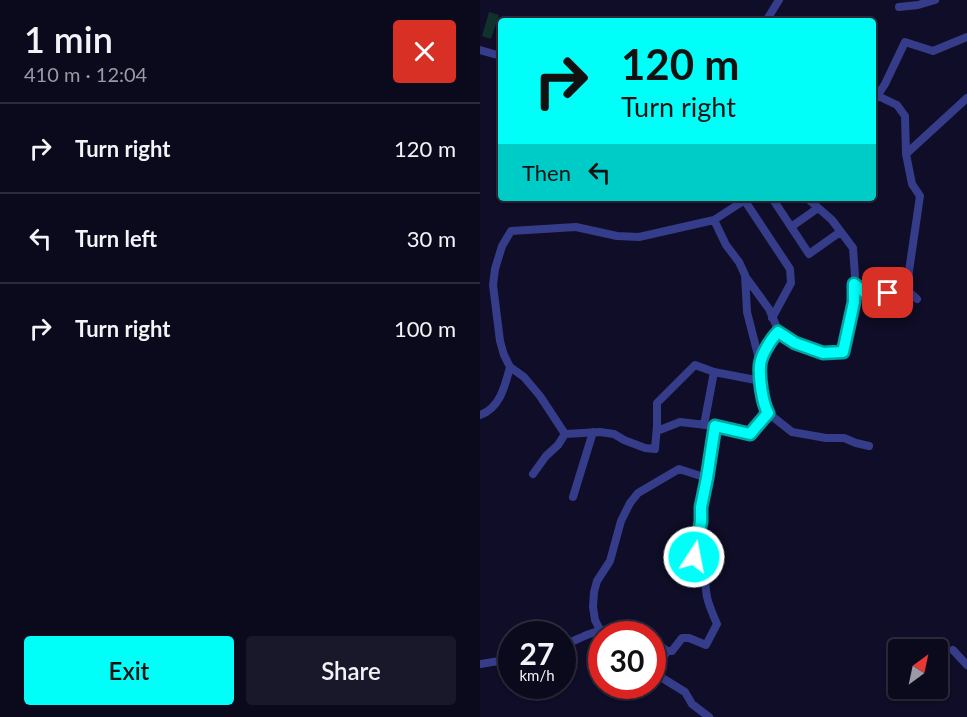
<!DOCTYPE html>
<meta charset="utf-8">
<style>
:root{--surface:#0b0a1d;--page:#19182a;--text:#f1f3f6;--muted:#9a9aa4;--line:#2b2b3b;--accent:#00fff9}
body{margin:0;font-family:Lato,sans-serif;background:var(--page);color:var(--text);height:100vh;display:flex;flex-direction:column;font-size:22px;white-space:nowrap}
*{box-sizing:border-box;margin:0}
p{font-size:20px;color:var(--muted)}
.icon{flex:none;width:33px;height:33px;fill:none;stroke:currentColor;stroke-width:2;stroke-linecap:round;stroke-linejoin:round}
.map{position:relative;flex:1;overflow:hidden}
.details{display:flex;flex-direction:column;background:var(--surface);width:480px}
.details>*{flex:none}
.hud{position:absolute;left:18px;top:18px;width:378px;height:183px;border-radius:6px;box-shadow:0 2px 4px #0004,0 0 0 2px var(--line);background:#00fff9;color:#111;overflow:hidden}
.needle{width:39px;rotate:33deg}
.fabs{position:absolute;left:408px;top:639px;display:grid;gap:12px}
.fabs a{display:grid;place-items:center;width:60px;height:60px;border-radius:6px;background:var(--surface);box-shadow:0 2px 4px #0004,0 0 0 2px var(--line);font-size:30px}
.speed{position:absolute;left:18px;top:621px;display:flex;gap:12px;font-size:30px;font-weight:700;text-align:center}
.speed>*{display:grid;place-content:center;width:78px;height:78px;border-radius:50%;background:var(--surface);box-shadow:0 2px 4px #0004,0 0 0 2px var(--line);line-height:1}
.speed small{font-size:15px;font-weight:400}
.speed .limit{border:9px solid #d22;background:#fff;color:#111}
.pin{position:absolute;display:grid;place-items:center;width:51px;height:51px;color:#fff;margin:-26px;border-radius:12px;box-shadow:0 3px 9px #0006}
.me{position:absolute;width:66px;margin:-33px;rotate:11deg;stroke-linejoin:round;filter:drop-shadow(0 0 4px #0008)}
.turn{display:flex;align-items:center;gap:21px;height:126px;padding:0 24px;font-size:27px}
.turn .icon{width:78px;height:78px;stroke-width:2.5}
.turn b{display:block;font-size:42px;line-height:51px}
.then{display:flex;align-items:center;height:57px;padding:0 24px;background:#0003;gap:12px;font-size:22px}
.round{display:grid;place-items:center;flex:none;width:63px;height:63px;border-radius:6px;background:var(--page)}
.headline{display:flex;align-items:center;justify-content:space-between;height:102px;padding:0 24px}
h1{font-size:36px;font-weight:600;line-height:45px}
.primary-button{display:flex;gap:12px;margin-top:auto;padding:12px 24px}
.primary-button a{flex:1;height:69px;border-radius:6px;background:var(--accent);color:#111;font-size:24px;font-weight:600;line-height:69px;text-align:center}
.primary-button a+a{background:var(--page);color:var(--text)}
ul{padding:0;list-style:none}
li{display:flex;align-items:center;gap:18px;height:90px;padding:0 24px;border-top:2px solid var(--line)}
li div{flex:1}
li b{display:block;font-size:22px}
li em{font-style:normal}
main{display:flex;flex:1;min-height:0}
.map>svg:first-child{display:block}
.green{fill:#10322c}
.lines{fill:none;stroke-linecap:round;stroke-linejoin:round}
.minor{stroke:#353c8a;stroke-width:8}
.route-casing{stroke:#00a6a2;stroke-width:15}
.route{stroke:#00fff9;stroke-width:10}
</style>
<main>
<section class="details">
<div class="headline"><div><h1>1 min</h1><p>410 m · 12:04</p></div><a class="round" style="background:#d93025;color:#fff"><svg class="icon" aria-label="close" viewBox="0 0 24 24"><path d="M6 6l12 12M18 6L6 18"/></svg></a></div>
<ul>
<li><svg class="icon" aria-label="right" viewBox="0 0 24 24"><path d="M7 20v-9h11M14 6l5 5-5 5"/></svg><div><b>Turn right</b></div><em>120 m</em></li>
<li><svg class="icon" aria-label="left" viewBox="0 0 24 24"><path d="M17 20v-9H6M10 6l-5 5 5 5"/></svg><div><b>Turn left</b></div><em>30 m</em></li>
<li><svg class="icon" aria-label="right" viewBox="0 0 24 24"><path d="M7 20v-9h11M14 6l5 5-5 5"/></svg><div><b>Turn right</b></div><em>100 m</em></li>
</ul>
<div class="primary-button"><a>Exit</a><a>Share</a></div>
</section>
<div class="map">
<svg width="487" height="717" viewBox="0 0 487 717">
<rect width="100%" height="100%" fill="#0f0d27"/>
<path class="green" d="M 9,12 L 19,15 L 11,39 L 2,36 Z"/>
<g class="lines">
<path class="minor" d="M 419,7 L 438,5 L 455,0
M 286,21 L 299,0
M 0,50 L 21,56
M 398,96 L 417,105 L 425,116 L 426,154
M 393,102 L 405,84 L 425,42 L 453,51 L 487,37
M 292,198 L 329,254 L 360,232
M 265,201 L 310,269 L 311,283 L 292,318
M 311,227 L 338,208
M 265,276 L 289,309 L 299,332 L 315,343 L 343,353 L 363,352 L 374,302 L 375,276 L 373,248 L 352,220 L 327,198
M 374,284 L 388,295 L 428,291
M 437,299 L 428,291 L 429,271 L 440,196 L 432,184 L 426,154 L 487,98
M 280,363 L 291,338 L 299,332
M 281,378 L 284,406 L 288,413 L 312,432 L 346,438 L 364,438 L 376,443 L 389,446
M 0,415 C 20,408 25,386 30,367
M 224,425 L 234,372
M 235,426 L 271,434 L 288,413
M 177,431 L 200,422 L 235,426 L 227,478 L 221,507 L 221,522 L 214,557 C 229,575 223,576 227,597 C 229,606 233,615 237,624 L 226,645 L 209,638 L 202,638 L 192,651 L 187,651 L 177,670 L 179,676 L 205,692 L 212,704 L 229,717
M 85,434 L 120,432 L 134,434 L 144,440 L 165,448 L 175,449 L 177,426 L 177,403 L 215,365 L 234,372 L 281,381 L 280,363 L 267,312 L 265,275 L 259,262 L 246,245 L 234,220
M 53,474 L 66,456 L 78,445 L 85,434 L 60,396 L 44,377 L 30,367 L 24,355 L 20,341 L 13,285 L 15,269 L 22,246 L 31,231 L 96,227 L 137,236 L 159,237 L 234,220 L 268,198
M 93,497 L 113,432
M 120,630 L 115,620 L 113,607 L 114,592 L 117,581 L 130,561 L 141,521 L 150,503 L 158,493 L 199,469 L 227,478
M 172,640 L 187,651
M 82,647 C 88,643 93,641 100,638 C 123,627 136,627 161,634
M 473,650 L 487,665
M 0,664 L 32,659"/>
</g>
<g class="lines">
<g class="route-casing">
<path id="route" d="M 214,557 L 221,522 L 221,507 L 227,478 L 235,426 L 270,434 L 288,413 C 282,402 279,378 280,365 C 281,355 291,339 298,332 L 315,343 L 343,353 L 363,352 L 374,302 L 374,284 L 388,295 L 408,293"/>
</g>
<use href="#route" class="route"/>
</g>
</svg>
<div class="fabs">
<a><svg class="needle" viewBox="-14 -14 28 28"><path d="M0-13l5 13h-10z" fill="#e53935"/><path d="M0 13l5-13h-10z" fill="#9a9aa4"/></svg></a>
</div>
<div class="speed"><div>27<small>km/h</small></div><div class="limit">30</div></div>
<div class="pin" style="left:408px;top:293px;background:#d93025"><svg class="icon" aria-label="arrive" viewBox="0 0 24 24"><path d="M6 21V4h12l-3 4 3 4H6"/></svg></div>
<svg class="me" style="left:214px;top:557px" viewBox="-20 -20 40 40"><circle r="17" fill="#00fff9" stroke="#fff" stroke-width="3"/><path d="M0-11L8 9 0 5-8 9z" fill="#fff"/></svg>
<div class="hud">
<div class="turn"><svg class="icon" aria-label="right" viewBox="0 0 24 24"><path d="M7 20v-9h11M14 6l5 5-5 5"/></svg><div><b>120 m</b>Turn right</div></div>
<div class="then">Then<svg class="icon" aria-label="left" viewBox="0 0 24 24"><path d="M17 20v-9H6M10 6l-5 5 5 5"/></svg></div>
</div>
</div>
</main>
